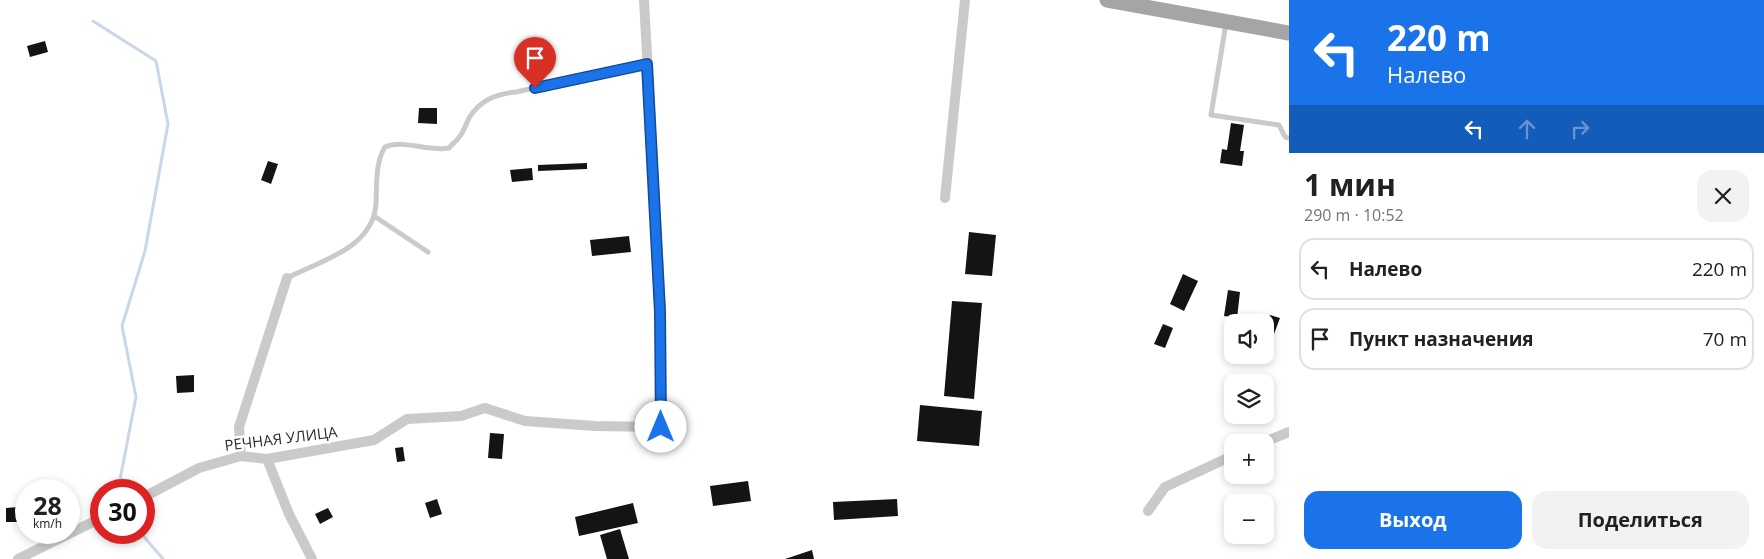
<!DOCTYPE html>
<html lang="ru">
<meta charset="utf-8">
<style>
:root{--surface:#fff;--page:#f2f2f2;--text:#202124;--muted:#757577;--line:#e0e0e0;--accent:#1a73e8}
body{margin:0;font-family:"Open Sans",sans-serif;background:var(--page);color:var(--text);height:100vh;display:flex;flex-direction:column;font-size:19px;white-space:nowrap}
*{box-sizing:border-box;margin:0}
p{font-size:16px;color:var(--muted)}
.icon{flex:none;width:28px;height:28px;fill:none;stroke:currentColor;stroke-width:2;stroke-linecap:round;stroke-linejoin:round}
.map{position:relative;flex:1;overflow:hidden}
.drawer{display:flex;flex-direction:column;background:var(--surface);width:475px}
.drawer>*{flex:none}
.hud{background:#1a73e8;color:#fff;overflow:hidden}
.controls{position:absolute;left:1224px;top:314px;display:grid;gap:10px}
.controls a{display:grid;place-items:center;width:50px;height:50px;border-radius:10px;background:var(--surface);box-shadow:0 2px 8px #0003;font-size:25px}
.speed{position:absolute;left:15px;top:479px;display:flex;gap:10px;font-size:25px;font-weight:700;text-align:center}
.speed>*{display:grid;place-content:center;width:65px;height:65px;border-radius:50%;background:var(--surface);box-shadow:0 2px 8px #0003;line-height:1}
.speed small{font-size:12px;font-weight:400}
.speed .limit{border:8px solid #d22;background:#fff;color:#111}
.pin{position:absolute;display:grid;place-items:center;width:42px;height:42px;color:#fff;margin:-51px -21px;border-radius:50% 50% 50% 0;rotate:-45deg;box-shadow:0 0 5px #0007}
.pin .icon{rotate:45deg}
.me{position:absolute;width:55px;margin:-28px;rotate:0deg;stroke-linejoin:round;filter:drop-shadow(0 0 4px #0008)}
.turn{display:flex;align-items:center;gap:18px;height:105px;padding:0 15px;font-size:22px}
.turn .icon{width:65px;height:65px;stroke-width:2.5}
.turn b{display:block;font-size:35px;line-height:42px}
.lanes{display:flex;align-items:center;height:48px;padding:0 15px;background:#0003;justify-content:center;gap:25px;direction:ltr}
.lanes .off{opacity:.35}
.round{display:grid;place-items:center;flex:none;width:52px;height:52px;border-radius:15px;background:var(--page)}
.overview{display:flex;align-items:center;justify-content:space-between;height:85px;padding:0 15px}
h1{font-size:30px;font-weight:700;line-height:38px}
.primary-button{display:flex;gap:10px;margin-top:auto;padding:10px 15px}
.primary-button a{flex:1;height:58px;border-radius:15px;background:var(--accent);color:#fff;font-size:20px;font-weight:700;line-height:58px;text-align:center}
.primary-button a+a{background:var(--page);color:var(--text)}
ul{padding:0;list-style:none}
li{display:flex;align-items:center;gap:15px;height:62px;margin:0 10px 8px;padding:0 5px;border:2px solid var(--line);border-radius:15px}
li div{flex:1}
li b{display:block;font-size:19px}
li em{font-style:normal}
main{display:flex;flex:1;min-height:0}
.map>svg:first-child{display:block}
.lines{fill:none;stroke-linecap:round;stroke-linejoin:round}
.stream{stroke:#c9d7e8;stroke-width:3}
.building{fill:#141414}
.lane{stroke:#cacaca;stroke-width:5}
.street{stroke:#cacaca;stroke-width:10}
.primary{stroke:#a5a5a5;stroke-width:15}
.route-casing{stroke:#114b97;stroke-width:12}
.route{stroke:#1a73e8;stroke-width:9}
.labels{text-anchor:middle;stroke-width:5;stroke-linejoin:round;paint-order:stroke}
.street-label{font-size:15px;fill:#2d2d2d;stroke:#fff}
</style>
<main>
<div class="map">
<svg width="1289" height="559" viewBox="0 0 1289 559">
<rect width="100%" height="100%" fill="#fff"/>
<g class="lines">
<path class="stream" d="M 93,21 L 156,61 L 168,124 L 145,251 L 122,326 L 136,397 L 118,490
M 140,532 L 163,559"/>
</g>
<path class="building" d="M 45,41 L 48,52 L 30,57 L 27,46 Z
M 419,108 L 437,108 L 437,124 L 418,123 Z
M 1231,123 L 1244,125 L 1240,151 L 1244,151 L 1242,166 L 1220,163 L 1222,149 L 1227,150 Z
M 268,161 L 278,164 L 271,184 L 261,180 Z
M 587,163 L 587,169 L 538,171 L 538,165 Z
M 532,168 L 533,180 L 512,182 L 510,170 Z
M 969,232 L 996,235 L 992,276 L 965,274 Z
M 629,236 L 631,252 L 592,256 L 590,240 Z
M 1183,274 L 1198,281 L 1184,311 L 1170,304 Z
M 1228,290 L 1240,292 L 1237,318 L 1224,316 Z
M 952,301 L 982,303 L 974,399 L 944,396 Z
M 1270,315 L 1280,318 L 1274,334 L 1265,331 Z
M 1163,324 L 1173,328 L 1165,348 L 1154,344 Z
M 1239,355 L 1262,355 L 1261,362 Z
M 194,375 L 194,392 L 177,393 L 176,376 Z
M 920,405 L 982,411 L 979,446 L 917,441 Z
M 490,433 L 504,434 L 502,459 L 488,458 Z
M 403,447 L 405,461 L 397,462 L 395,448 Z
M 748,481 L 751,501 L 713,506 L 710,486 Z
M 437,499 L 442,514 L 430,518 L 425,503 Z
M 897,499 L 898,516 L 834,520 L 833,502 Z
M 633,503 L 638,523 L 579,536 L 575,517 Z
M 18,507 L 19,522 L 6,522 L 6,508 Z
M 328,508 L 333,517 L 320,524 L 315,514 Z
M 620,529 L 629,559 L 607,559 L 600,535 Z
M 812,550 L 814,559 L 785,559 Z"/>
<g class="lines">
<path class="lane" d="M 1226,23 L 1211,115 L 1279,125 L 1285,137 L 1289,138
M 374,216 L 428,252
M 287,278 C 320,261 374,248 376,203 C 377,185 375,163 385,147 C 404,139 428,152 449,148 C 452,144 457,141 460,136 C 464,131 466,124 469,118 C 480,100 496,94 516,92 L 647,64"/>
<path class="street" d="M 945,198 L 965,0
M 1264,442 L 1289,432
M 241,456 L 239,427 L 287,278
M 267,459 L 289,514 L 312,559
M 144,497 L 199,468 L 241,456 L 267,459 L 374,440 L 407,419 L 461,416 L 485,408 L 525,421 L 595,426 L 661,427 L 661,312 L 644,0
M 1148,511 L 1165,487 L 1232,456
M 18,559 L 101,518"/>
<path class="primary" d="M 1107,0 L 1289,33"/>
</g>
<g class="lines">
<g class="route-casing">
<path id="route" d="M 535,88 L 647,64 L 660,312 L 661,427"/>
</g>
<use href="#route" class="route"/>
</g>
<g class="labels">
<g class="street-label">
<text transform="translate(281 439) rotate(-7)" y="5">РЕЧНАЯ УЛИЦА</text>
</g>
</g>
</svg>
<div class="controls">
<a><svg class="icon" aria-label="sound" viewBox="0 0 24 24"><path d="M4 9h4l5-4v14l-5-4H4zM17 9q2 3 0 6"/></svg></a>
<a><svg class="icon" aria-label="layers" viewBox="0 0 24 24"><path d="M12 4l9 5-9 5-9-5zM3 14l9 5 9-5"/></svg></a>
<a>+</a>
<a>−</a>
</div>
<div class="speed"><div>28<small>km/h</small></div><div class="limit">30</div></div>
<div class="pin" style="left:535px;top:88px;background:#d93025"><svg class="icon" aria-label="arrive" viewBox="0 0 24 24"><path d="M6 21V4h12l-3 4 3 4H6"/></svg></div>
<svg class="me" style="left:661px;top:427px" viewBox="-20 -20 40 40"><circle r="19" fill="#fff"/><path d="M0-13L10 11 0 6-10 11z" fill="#1a73e8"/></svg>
</div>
<section class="drawer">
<div class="hud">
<div class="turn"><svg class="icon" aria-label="left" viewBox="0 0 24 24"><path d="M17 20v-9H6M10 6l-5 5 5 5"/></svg><div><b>220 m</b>Налево</div></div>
<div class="lanes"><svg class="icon" aria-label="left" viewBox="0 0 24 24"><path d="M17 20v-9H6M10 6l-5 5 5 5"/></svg><svg class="icon off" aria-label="ahead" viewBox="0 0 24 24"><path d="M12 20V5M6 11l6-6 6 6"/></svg><svg class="icon off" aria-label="right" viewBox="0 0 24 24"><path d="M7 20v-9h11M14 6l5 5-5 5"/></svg></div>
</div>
<div class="overview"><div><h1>1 мин</h1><p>290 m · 10:52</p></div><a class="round"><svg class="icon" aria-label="close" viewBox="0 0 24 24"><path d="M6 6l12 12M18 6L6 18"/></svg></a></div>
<ul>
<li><svg class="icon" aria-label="left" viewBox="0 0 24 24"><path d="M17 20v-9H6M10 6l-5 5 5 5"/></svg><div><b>Налево</b></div><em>220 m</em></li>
<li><svg class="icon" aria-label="arrive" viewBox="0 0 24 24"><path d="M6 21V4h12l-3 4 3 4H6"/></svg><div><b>Пункт назначения</b></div><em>70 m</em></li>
</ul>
<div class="primary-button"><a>Выход</a><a>Поделиться</a></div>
</section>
</main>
